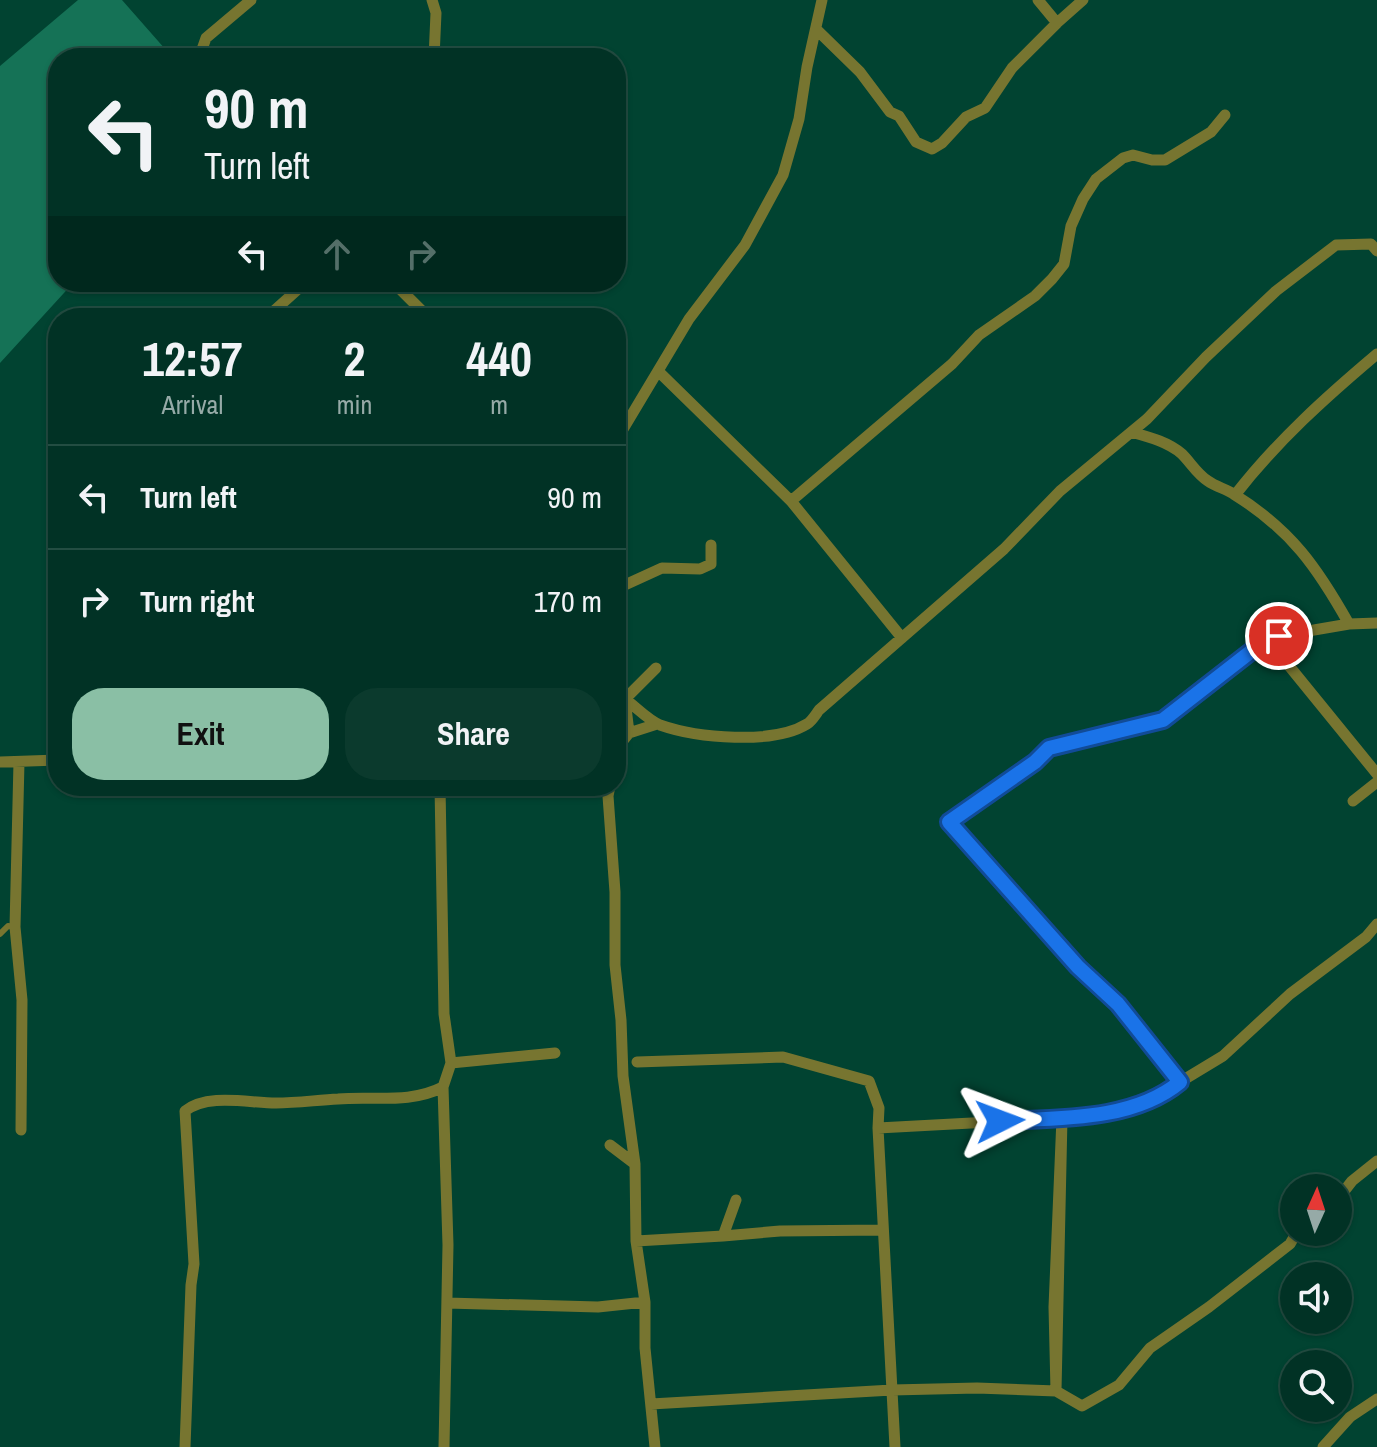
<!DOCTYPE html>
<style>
:root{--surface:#013225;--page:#0b3a2d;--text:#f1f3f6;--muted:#96aaa7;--line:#234d42;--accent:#8abfa5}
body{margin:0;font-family:"Archivo Narrow",sans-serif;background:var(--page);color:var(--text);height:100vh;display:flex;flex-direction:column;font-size:30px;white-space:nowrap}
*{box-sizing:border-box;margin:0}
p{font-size:26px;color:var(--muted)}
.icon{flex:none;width:44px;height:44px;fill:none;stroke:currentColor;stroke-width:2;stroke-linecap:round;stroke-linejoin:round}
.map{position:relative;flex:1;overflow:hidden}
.sheet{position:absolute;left:48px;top:308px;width:578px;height:488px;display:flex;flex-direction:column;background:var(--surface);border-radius:32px;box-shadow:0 2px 6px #0004,0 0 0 2px var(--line)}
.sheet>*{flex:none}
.guide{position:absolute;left:48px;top:48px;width:578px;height:244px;border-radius:32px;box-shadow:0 2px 6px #0004,0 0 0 2px var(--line);background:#013225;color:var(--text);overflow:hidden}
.needle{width:52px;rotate:3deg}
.controls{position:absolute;left:1280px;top:1174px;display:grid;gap:16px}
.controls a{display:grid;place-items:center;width:72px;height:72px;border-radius:50%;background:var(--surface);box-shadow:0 2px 6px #0004,0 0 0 2px var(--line);font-size:40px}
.pin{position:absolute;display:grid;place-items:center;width:68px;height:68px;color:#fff;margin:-34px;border:4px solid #fff;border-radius:50%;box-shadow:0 2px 8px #0007}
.me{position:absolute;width:88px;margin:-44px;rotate:87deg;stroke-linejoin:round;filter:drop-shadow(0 0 6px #0008)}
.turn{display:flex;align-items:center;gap:28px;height:168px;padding:0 24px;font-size:36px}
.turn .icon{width:104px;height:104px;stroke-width:2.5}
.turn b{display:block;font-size:56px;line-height:68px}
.lanes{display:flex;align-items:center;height:76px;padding:0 24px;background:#0003;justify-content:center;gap:40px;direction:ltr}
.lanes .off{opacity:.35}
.eta{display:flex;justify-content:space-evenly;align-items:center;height:136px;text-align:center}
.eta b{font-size:48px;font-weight:700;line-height:56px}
.action{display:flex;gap:16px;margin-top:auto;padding:16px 24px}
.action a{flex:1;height:92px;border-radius:32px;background:var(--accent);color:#111;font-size:32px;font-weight:700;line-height:92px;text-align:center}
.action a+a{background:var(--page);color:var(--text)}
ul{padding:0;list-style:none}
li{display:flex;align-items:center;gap:24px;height:104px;padding:0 24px;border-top:2px solid var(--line)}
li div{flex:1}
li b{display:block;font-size:30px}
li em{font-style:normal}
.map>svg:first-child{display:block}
.green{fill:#157256}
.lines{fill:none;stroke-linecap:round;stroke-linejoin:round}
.service{stroke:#777530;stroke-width:6}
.minor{stroke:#777530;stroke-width:11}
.route-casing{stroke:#114b97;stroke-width:20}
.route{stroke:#1a73e8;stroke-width:14}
</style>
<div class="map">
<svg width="1377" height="1447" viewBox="0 0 1377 1447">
<rect width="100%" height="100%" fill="#014331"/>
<path class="green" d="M 78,0 L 122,0 L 173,58 L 58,58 L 58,282 L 74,282 L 0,363 L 0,66 Z"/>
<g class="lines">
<path class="service" d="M 0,934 L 8,926 L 15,927"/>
<path class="minor" d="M 432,0 L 436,13 L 434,58
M 1038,0 L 1057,23 L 1083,0
M 817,30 L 860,72 L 890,112 L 899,116 L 916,142 L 932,149 L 942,143 L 966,117 L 985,108 L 1012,68 L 1057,23
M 199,58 L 206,38 L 251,0
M 393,282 L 429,318
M 266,318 L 306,282
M 658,371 L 791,501 L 902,638
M 1131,432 C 1149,437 1168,442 1182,454 C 1191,463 1197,474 1208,481 C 1216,487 1227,489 1235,495 C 1291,530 1317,567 1349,624
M 616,441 L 689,319 L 745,245 L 783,175 L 799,119 L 807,67 L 822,0
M 1235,495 C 1277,441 1326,397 1377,354
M 791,501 L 952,364 L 979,335 L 1035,296 L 1052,279 L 1064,264 L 1071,226 L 1083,199 L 1096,179 L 1123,158 L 1133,155 L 1152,160 L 1165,160 L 1211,132 L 1225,115
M 616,589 L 662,568 L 700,569 L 711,564 L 711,545
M 1268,640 L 1377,774
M 616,671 L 625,699 L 656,668
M 629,733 L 657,724
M 616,753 L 617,748 L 629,733 L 625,699 C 636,707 648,720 660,725 C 697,738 773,745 807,724 C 812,721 816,714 819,710 L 1004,549 L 1060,491 L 1147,419 L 1206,357 L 1276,291 L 1336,245 L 1371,244 L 1377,251
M 0,762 L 58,760
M 19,762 L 15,927 L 22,1000 L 21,1130
M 440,786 L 444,1014 L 451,1063 L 555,1053
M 610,786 L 608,796 L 615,892 L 615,965 L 621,1020 L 623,1076 L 635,1164 L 636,1241 L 645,1302 L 645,1348 L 655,1447
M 1353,801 L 1377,782
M 637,1062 L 783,1057 L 869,1081 L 879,1108 L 878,1128
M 1180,1082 L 1118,1004 L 1078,967 L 949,822 L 1035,762 L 1049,748 L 1163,720 L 1268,640 L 1279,636 L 1349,624 L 1377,623
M 1062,1118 L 1056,1391 L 1054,1307 Z
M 610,1145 L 635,1164
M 1338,1199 L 1352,1181 L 1377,1161
M 723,1236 L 780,1231 L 883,1230
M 636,1241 L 723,1236 L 736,1200
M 447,1303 L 598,1307 L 645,1302
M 651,1404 L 892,1390 L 977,1388 L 1056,1391 L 1082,1406 L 1119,1385 L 1150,1348 L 1209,1307 L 1290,1244 L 1297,1232
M 185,1447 L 191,1285 L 194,1264 L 185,1111 C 208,1093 248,1103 276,1103 C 297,1103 317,1100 338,1099 C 374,1096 410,1104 443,1087
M 444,1447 L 448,1245 L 443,1087 L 451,1063
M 895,1447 L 878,1128 L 1062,1118 L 1125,1109 L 1164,1095 L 1180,1082 L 1223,1056 L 1290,994 L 1366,937 L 1377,924
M 1323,1447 L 1350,1417 L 1377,1399"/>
</g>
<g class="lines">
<g class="route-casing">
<path id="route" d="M 1000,1121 C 1059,1118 1133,1121 1180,1082 L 1118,1004 L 1078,967 L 949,822 L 1035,762 L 1049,748 L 1163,720 L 1258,646 L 1279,636"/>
</g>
<use href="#route" class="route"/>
</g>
</svg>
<div class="controls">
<a><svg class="needle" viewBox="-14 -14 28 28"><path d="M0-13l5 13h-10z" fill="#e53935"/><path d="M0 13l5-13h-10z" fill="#96aaa7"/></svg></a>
<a><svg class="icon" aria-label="sound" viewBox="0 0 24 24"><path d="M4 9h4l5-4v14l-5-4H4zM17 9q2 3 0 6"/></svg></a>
<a><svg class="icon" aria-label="search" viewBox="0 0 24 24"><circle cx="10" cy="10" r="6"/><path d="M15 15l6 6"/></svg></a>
</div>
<div class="pin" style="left:1279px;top:636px;background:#d93025"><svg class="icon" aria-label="arrive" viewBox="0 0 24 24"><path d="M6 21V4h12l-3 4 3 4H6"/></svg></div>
<svg class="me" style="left:1000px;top:1121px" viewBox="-20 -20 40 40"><path d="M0-17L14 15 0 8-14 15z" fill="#1a73e8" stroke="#fff" stroke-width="4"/></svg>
<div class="guide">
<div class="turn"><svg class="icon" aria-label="left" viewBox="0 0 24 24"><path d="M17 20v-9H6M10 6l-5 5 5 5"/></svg><div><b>90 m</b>Turn left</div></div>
<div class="lanes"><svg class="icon" aria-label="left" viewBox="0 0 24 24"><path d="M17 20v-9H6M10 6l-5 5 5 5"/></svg><svg class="icon off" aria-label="ahead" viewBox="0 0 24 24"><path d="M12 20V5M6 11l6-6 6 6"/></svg><svg class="icon off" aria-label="right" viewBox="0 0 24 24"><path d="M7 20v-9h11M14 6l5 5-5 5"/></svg></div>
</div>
<section class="sheet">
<div class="eta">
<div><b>12:57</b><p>Arrival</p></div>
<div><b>2</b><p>min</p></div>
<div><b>440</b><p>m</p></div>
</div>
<ul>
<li><svg class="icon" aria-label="left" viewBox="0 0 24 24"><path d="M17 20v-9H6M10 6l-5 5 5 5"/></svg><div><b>Turn left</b></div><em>90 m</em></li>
<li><svg class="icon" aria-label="right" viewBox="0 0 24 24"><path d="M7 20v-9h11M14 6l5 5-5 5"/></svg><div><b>Turn right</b></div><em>170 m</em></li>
</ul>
<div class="action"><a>Exit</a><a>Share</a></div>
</section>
</div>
